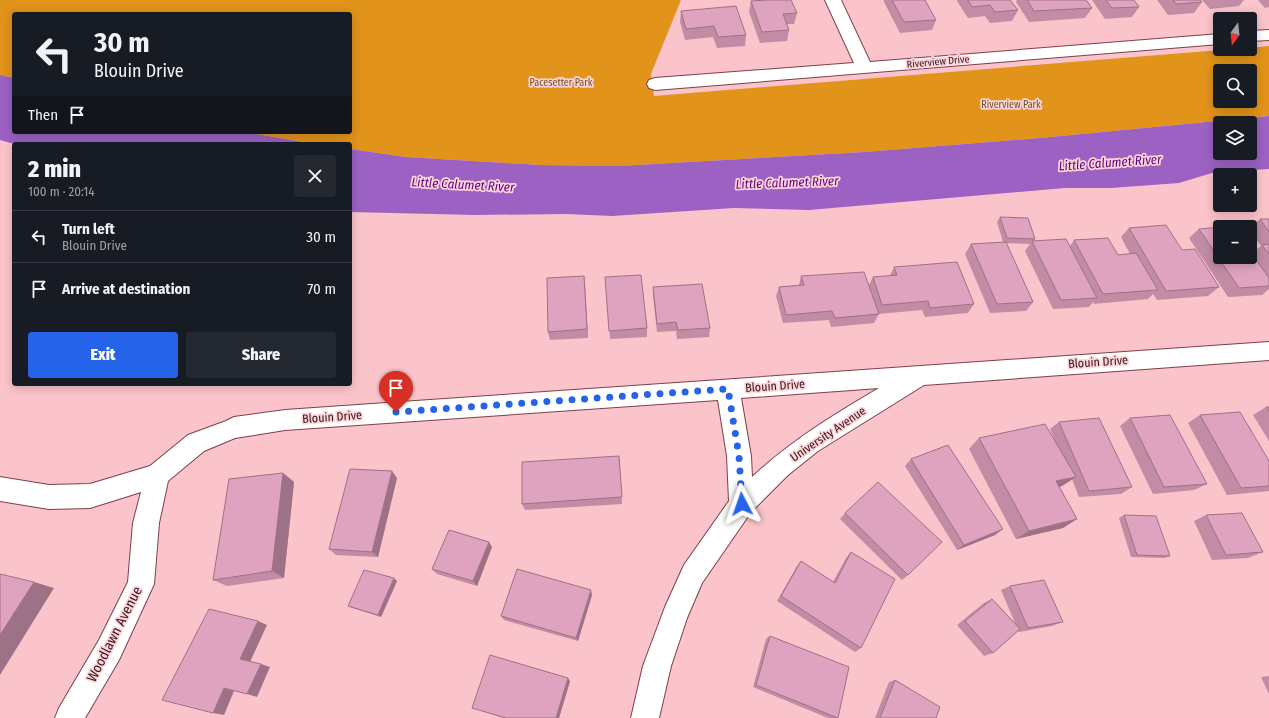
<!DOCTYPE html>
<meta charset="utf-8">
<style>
:root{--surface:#171b24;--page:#242831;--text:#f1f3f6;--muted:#9ea1a6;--line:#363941;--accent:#2563eb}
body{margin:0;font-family:"Fira Sans Condensed",sans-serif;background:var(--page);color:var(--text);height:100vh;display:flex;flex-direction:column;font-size:15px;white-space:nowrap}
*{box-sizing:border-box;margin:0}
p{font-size:13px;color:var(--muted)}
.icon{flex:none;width:22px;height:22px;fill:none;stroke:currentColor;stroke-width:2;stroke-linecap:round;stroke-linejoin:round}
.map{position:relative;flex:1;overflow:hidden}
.details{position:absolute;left:12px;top:142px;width:340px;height:244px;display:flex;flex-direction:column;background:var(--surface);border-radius:4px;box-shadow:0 2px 10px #0003}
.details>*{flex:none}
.hud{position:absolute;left:12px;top:12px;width:340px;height:122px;border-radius:4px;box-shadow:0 2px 10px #0003;background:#171b24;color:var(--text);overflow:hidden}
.needle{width:26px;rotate:195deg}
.tools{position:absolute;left:1213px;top:12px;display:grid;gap:8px}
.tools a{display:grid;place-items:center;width:44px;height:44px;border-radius:4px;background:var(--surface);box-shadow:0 2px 10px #0003;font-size:20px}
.pin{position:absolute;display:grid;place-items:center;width:34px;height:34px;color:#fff;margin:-41px -17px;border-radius:50% 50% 50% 0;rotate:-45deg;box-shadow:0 0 4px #0007}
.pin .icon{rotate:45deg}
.me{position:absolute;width:44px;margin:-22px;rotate:356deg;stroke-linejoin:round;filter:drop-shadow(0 0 3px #0008)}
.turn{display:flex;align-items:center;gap:14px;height:84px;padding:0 16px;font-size:18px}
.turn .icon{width:52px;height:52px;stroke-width:2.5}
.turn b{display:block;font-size:28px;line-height:34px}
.then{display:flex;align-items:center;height:38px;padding:0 16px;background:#0003;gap:8px;font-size:15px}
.round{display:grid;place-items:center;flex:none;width:42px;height:42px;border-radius:4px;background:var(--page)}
.headline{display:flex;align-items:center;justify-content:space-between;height:68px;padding:0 16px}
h1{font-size:24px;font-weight:800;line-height:30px}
.primary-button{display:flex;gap:8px;margin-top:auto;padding:8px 16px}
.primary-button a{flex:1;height:46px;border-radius:4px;background:var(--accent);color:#fff;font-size:16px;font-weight:800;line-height:46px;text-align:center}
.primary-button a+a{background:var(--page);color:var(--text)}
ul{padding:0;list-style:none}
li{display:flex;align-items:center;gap:12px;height:52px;padding:0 16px;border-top:1px solid var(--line)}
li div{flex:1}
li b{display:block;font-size:15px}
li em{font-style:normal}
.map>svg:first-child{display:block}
.green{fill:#e1931a;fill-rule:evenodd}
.water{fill:#9b61c3;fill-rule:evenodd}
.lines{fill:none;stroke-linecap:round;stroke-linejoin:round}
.minor-casing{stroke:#7b414b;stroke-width:2}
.minor{fill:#fff;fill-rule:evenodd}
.wall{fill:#c18ca4}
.shaded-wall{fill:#9d7286}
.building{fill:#e0a3bf;stroke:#9d7286}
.route{stroke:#2563eb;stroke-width:7;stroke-dasharray:0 12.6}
.labels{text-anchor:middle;stroke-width:3.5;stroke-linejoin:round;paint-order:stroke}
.far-street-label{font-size:10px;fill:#31181c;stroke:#ffd4d9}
.far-park-label{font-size:10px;fill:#704e24;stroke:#ffd4d9}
.street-label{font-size:12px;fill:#31181c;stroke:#ffd4d9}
.water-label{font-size:13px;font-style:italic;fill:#5c0384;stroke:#ffd4d9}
.near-street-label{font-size:14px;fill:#31181c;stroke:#ffd4d9}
</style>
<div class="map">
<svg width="1269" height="718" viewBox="0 0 1269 718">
<rect width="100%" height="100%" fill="#fbc3ca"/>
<path class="green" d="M 0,0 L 681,0 L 651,74 L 654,96 L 1233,49 L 1250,49 L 1250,48 L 1269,46 L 1269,116 L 1040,138 L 864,152 L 619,166 L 541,165 L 406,157 L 350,149 L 350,144 L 315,144 L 246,132 L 350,132 L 350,14 L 14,14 L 14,78 L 0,75 ZM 1220,71 L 1250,71 L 1250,101 L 1220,101 Z"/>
<path class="water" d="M 0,75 L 14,78 L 14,132 L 246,132 L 315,144 L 14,144 L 0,140 Z
M 1269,116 L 1269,169 L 1212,173 L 1179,183 L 1111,188 L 1065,188 L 809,210 L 734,208 L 612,216 L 566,214 L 474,215 L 350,212 L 350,149 L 406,157 L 541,165 L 619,166 L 864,152 L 1040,138 ZM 1220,123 L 1250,123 L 1250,153 L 1220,153 Z"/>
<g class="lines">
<g class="minor-casing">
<path id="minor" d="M 825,0 L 841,0 L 870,62 L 1220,34 L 1220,44 L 655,90 L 649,88 L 647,84 L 649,80 L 655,78 L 854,63 Z
M 1269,30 L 1269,40 L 1250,41 L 1250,31 Z
M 1269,342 L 1269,360 L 924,385 L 818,451 L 788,475 L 751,512 L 702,583 L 687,618 L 671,666 L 659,718 L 631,718 L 643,666 L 665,607 L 684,565 L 729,501 L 727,456 L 718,400 L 285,430 L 235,438 L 204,451 L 168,481 L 159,523 L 154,584 L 119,660 L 85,718 L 55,718 L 59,708 L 99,640 L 128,582 L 133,523 L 141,492 L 90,508 L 49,509 L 0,501 L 0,477 L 49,485 L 90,484 L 150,466 L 188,435 L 226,421 L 234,417 L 285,410 ZM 879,388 C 833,415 792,440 752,477 L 751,456 L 741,398 Z"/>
</g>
<use href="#minor" class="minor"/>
</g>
<path class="wall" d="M 884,0 L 925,0 L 936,20 L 932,30 L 900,33 L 884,2 Z
M 957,0 L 1010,0 L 1018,10 L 1012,21 L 990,23 L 985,16 L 968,18 L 957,1 Z
M 1017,0 L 1086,0 L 1092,8 L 1085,18 L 1029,22 L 1016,2 Z
M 1092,0 L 1134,0 L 1139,7 L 1132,17 L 1105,19 Z
M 1157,0 L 1200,0 L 1202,2 L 1194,13 L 1168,15 Z
M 1202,0 L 1244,0 L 1239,6 L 1210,9 Z
M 1258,0 L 1269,0 L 1269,7 L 1265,8 Z
M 751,1 L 797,13 L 794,24 L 787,24 L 789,30 L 787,41 L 760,43 L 749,12 Z
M 681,11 L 746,35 L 745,46 L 717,48 L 713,37 L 685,40 L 680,22 Z
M 1000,217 L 1035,239 L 1034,241 L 1070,246 L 1074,240 L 1118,255 L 1130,254 L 1121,237 L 1129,228 L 1182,250 L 1219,287 L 1208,296 L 1157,300 L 1153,294 L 1148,299 L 1094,304 L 1093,302 L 1089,307 L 1053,309 L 1025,251 L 1030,244 L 1006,243 L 1033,302 L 1026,311 L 990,313 L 965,254 L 971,244 L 1003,242 L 997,222 Z
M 1260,219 L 1269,219 L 1269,289 L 1262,295 L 1228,297 L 1189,238 L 1199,229 L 1252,253 L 1261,246 L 1250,231 L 1250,228 Z
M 894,267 L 974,304 L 968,313 L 925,317 L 922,310 L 878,314 L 879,314 L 874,323 L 831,327 L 829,320 L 783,323 L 776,296 L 779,287 L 799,285 L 801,276 L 869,285 L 873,277 L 890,276 Z
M 584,276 L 588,338 L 550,340 L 548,332 Z
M 605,277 L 647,328 L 647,337 L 610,339 Z
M 653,287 L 710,328 L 709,337 L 677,339 L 676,331 L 657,332 L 653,296 Z
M 1266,407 L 1269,407 L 1269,441 L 1253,415 Z
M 1200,415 L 1269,461 L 1269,491 L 1227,495 L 1188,423 Z
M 1130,418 L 1207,484 L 1194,490 L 1153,494 L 1120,426 Z
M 1059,422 L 1132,487 L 1121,494 L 1079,497 L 1072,479 L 1062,486 L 1059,487 L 1077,519 L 1063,528 L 1016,539 L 969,449 L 979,438 L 1056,443 L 1050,429 Z
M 619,456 L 622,504 L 525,510 L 522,504 Z
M 911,459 L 995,535 L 957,550 L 905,466 Z
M 283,473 L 294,482 L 284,578 L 227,586 L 213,580 Z
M 397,478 L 378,557 L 336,555 L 329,549 Z
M 845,513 L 908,575 L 902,580 L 840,519 Z
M 1124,515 L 1170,556 L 1164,558 L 1131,557 L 1119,518 Z
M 1206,515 L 1263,552 L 1248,558 L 1212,560 L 1194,521 Z
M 492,547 L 477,586 L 437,574 L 432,569 Z
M 851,552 L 861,648 L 855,652 L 777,601 L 797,566 L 801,561 L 833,582 L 846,558 Z
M 397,581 L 381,617 L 352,608 L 348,606 Z
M 1010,586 L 1063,622 L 1052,626 L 1019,632 L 1018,631 L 993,653 L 984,656 L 957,625 L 984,603 L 992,599 L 1015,623 L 1001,590 Z
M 592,595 L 578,641 L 504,620 L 501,616 Z
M 770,636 L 838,718 L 828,718 L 753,687 L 766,639 Z
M 1269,676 L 1269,694 L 1261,677 Z
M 895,680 L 936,718 L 875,718 L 889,682 Z
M 570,681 L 559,718 L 504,718 L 476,709 L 472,708 Z"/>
<path class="shaded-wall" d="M 584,276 L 585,285 L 588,338 L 587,329 Z
M 392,471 L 397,478 L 378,557 L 372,552 Z
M 283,473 L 294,482 L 284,578 L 272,571 Z
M 1076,477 L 1062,486 L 1042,491 L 1056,481 Z
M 1077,519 L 1063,528 L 1016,539 L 1029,531 Z
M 1003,529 L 995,535 L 957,550 L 964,545 Z
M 489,542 L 492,547 L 477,586 L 473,581 Z
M 394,578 L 397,581 L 381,617 L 378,615 Z
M 34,582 L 54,588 L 0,675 L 0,635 Z
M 591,590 L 592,595 L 578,641 L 576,638 Z
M 258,621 L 267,625 L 250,662 L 240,659 Z
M 261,664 L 270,667 L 257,697 L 247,694 Z
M 568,678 L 570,681 L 559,718 L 556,718 Z
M 224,688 L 234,691 L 224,715 L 213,713 Z"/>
<path class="building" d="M 767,0 L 791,0 L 797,13 L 783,14 L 789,30 L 762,32 L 751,1 Z
M 892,0 L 925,0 L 936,20 L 904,22 Z
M 968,0 L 1010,0 L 1018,10 L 995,12 L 990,5 L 972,7 Z
M 1027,0 L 1086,0 L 1092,8 L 1034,11 Z
M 1106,0 L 1134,0 L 1139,7 L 1112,8 Z
M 1173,0 L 1200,0 L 1202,2 L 1176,4 Z
M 736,6 L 746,35 L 718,37 L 714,26 L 686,29 L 681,11 Z
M 1000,217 L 1028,218 L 1035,239 L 1007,238 Z
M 1260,219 L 1269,219 L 1269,232 Z
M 1166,225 L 1182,250 L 1195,249 L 1219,287 L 1166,291 L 1129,228 Z
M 1233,226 L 1233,227 L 1220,227 L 1220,257 L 1250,257 L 1250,251 L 1269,278 L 1269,286 L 1239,288 L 1199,229 Z
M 1108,238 L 1118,255 L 1136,253 L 1158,290 L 1103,294 L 1074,240 Z
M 1066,239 L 1097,298 L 1061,300 L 1032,241 Z
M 1006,242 L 1033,302 L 997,304 L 971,244 Z
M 1269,244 L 1269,254 L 1262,245 Z
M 957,262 L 974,304 L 930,308 L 928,301 L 882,305 L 873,277 L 897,275 L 894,267 Z
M 864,272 L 879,314 L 835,318 L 832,311 L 786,315 L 779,287 L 804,285 L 801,276 Z
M 641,275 L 647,328 L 609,331 L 605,277 Z
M 584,276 L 587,329 L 548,332 L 547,278 Z
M 702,284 L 710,328 L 678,330 L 676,322 L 657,324 L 653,287 Z
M 1266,407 L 1269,407 L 1269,411 Z
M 1240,412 L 1269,461 L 1269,486 L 1241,488 L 1200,415 Z
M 1170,415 L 1207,484 L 1164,487 L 1130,418 Z
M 1099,418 L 1132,487 L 1089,491 L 1059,422 Z
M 1045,424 L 1076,477 L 1056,481 L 1077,519 L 1029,531 L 979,438 Z
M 948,445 L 1003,529 L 964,545 L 911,459 Z
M 619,456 L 622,497 L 522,504 L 522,462 Z
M 350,469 L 392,471 L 372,552 L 329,549 Z
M 283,473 L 272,571 L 213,580 L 229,479 Z
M 878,482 L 942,542 L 908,575 L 845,513 Z
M 1242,513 L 1263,552 L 1226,555 L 1206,515 Z
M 1124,515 L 1156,516 L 1170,556 L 1137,555 Z
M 449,530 L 489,542 L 473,581 L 432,569 Z
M 851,552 L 895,579 L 861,648 L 781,596 L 801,561 L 835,583 Z
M 517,569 L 591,590 L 576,638 L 501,616 Z
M 364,570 L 394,578 L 378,615 L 348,606 Z
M 0,574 L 34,582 L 0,635 Z
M 1044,580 L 1063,622 L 1028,628 L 1010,586 Z
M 992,599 L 1020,629 L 993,653 L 965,621 Z
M 209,609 L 258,621 L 240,659 L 261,664 L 247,694 L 224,688 L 213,713 L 162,700 Z
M 770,636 L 849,667 L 838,718 L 756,685 Z
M 490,655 L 568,678 L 556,718 L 506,718 L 472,708 Z
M 895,680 L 940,707 L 936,718 L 880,718 Z"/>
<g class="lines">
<path class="route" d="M 396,412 L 728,389 L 739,456 L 742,504"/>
</g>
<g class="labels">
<g class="far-street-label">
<text transform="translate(938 61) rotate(-5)" y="4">Riverview Drive</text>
</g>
<g class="far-park-label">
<text x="561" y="86">Pacesetter Park</text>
<text x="1011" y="108">Riverview Park</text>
</g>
<g class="street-label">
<text transform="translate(1098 362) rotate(-4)" y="4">Blouin Drive</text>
<text transform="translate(775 386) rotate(-4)" y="4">Blouin Drive</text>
<text transform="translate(332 417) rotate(-4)" y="4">Blouin Drive</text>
<text transform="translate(828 434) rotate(-34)" y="4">University Avenue</text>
</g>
<g class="water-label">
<text transform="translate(1110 162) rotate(-4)" y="5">Little Calumet River</text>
<text transform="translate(787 182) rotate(-2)" y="5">Little Calumet River</text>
<text transform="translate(463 184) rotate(3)" y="5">Little Calumet River</text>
</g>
<g class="near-street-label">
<text transform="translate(114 634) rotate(-63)" y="5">Woodlawn Avenue</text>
</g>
</g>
</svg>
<div class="tools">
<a><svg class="needle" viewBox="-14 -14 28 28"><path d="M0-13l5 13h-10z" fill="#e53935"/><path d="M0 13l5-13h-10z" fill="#9ea1a6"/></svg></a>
<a><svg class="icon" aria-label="search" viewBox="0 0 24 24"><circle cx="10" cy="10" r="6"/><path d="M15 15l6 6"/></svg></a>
<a><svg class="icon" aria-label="layers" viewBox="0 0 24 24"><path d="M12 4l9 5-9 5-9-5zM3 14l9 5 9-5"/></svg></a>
<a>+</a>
<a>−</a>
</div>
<div class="pin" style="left:396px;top:412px;background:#d93025"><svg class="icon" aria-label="arrive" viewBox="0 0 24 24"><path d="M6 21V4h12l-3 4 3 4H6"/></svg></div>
<svg class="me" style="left:742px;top:504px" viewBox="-20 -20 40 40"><path d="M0-17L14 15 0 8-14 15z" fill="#2563eb" stroke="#fff" stroke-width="4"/></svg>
<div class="hud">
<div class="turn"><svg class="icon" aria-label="left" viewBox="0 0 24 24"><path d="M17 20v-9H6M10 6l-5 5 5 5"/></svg><div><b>30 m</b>Blouin Drive</div></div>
<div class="then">Then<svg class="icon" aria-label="arrive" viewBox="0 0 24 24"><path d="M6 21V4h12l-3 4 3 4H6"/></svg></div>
</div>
<section class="details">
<div class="headline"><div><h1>2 min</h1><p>100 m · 20:14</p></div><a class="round"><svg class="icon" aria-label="close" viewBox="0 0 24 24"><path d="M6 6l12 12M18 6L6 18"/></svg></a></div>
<ul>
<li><svg class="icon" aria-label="left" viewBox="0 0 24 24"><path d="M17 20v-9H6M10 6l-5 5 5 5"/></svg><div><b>Turn left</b><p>Blouin Drive</p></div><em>30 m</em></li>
<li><svg class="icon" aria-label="arrive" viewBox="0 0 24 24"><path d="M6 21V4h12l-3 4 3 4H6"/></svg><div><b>Arrive at destination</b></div><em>70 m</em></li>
</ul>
<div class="primary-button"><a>Exit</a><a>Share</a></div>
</section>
</div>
